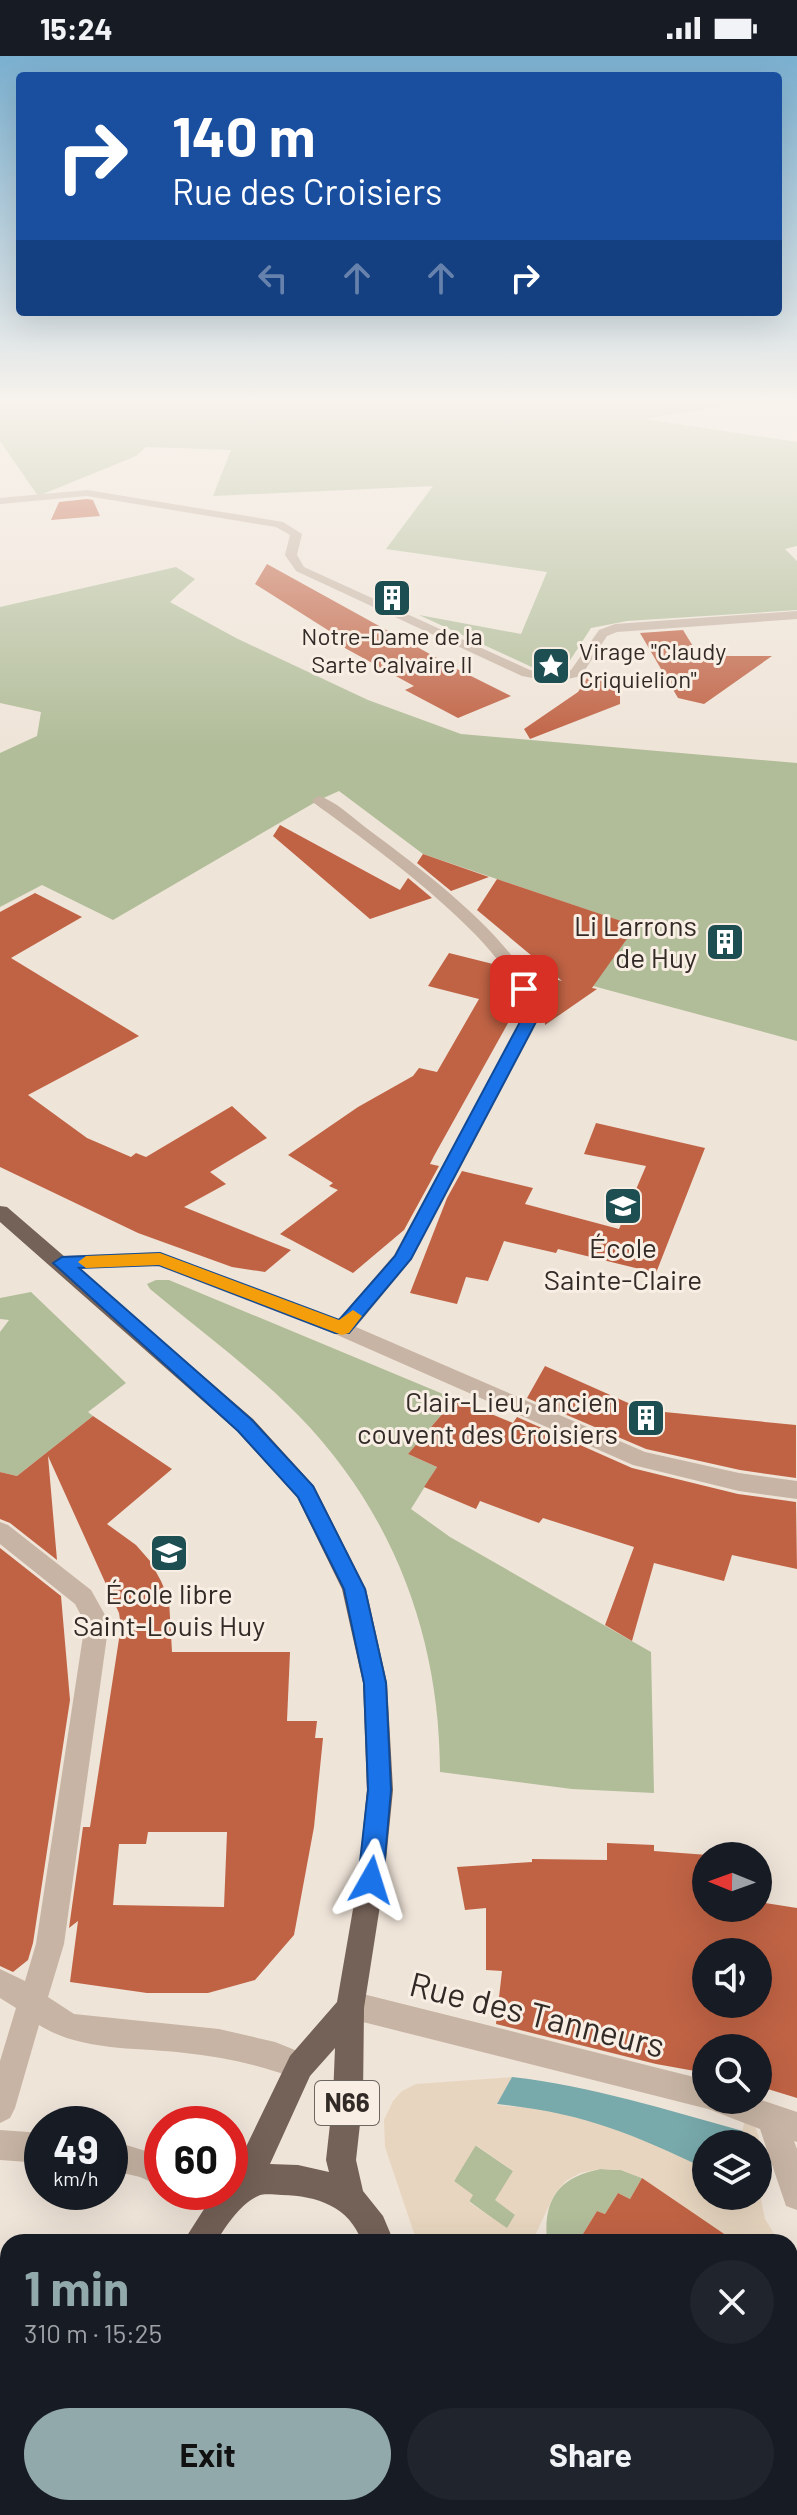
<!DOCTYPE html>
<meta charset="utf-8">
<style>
:root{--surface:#171b24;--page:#20242c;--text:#f1f3f6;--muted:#9ea1a6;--accent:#92a9ac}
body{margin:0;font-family:Barlow,sans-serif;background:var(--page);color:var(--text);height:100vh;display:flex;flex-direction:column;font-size:30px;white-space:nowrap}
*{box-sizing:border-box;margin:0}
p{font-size:26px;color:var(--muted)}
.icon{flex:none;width:44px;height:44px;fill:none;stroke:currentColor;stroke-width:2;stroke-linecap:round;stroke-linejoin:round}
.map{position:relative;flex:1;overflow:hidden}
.details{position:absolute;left:0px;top:2178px;width:798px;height:282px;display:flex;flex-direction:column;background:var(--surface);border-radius:24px 24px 0 0;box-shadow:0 8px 32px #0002}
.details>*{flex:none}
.guide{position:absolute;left:16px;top:16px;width:766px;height:244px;border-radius:8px;box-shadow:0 8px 32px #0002;background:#1a4fa0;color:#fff;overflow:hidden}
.needle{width:52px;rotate:271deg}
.fabs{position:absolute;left:692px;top:1786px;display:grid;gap:16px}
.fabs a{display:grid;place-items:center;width:80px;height:80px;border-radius:50%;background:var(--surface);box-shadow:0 8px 32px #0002;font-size:40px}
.speed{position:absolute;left:24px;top:2050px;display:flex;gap:16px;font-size:40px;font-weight:700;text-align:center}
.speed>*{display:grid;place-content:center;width:104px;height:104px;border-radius:50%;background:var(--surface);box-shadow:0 8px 32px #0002;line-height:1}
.speed small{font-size:20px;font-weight:400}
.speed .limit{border:12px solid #d22;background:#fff;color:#111}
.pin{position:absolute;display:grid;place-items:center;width:68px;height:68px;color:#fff;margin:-34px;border-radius:16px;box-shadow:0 4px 12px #0006}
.me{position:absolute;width:88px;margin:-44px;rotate:6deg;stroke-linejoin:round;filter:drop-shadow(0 0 6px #0008)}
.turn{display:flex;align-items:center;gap:28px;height:168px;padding:0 24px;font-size:36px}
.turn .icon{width:104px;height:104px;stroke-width:2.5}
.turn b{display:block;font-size:56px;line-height:68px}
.lanes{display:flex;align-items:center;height:76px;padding:0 24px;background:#0003;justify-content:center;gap:40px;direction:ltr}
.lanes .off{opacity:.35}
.round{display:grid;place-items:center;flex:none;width:84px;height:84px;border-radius:42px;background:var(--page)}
.headline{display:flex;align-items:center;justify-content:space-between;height:136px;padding:0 24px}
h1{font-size:48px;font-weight:700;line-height:60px;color:var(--accent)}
.cta{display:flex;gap:16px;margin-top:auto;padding:16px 24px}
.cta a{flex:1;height:92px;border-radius:48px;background:var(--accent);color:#111;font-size:32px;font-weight:700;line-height:92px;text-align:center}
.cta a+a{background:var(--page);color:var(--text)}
.status{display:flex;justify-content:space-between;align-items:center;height:56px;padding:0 40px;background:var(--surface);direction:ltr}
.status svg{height:22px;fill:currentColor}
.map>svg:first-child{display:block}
.green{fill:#b1bd99}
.plaza{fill:#e7d5bf;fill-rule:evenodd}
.water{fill:#78a9ab}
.building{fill:#c06345;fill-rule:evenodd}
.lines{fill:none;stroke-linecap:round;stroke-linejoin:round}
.street{fill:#c7b4a4;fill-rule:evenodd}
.secondary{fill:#9a8376;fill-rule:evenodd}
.primary{fill:#746157;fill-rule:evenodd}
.route{fill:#1a73e8;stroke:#114b97;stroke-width:2}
.slow{fill:#f59e0b}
.labels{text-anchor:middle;stroke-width:6;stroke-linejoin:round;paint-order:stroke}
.far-poi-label{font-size:24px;fill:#322a26;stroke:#f8eee3}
.shield{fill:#f8eee3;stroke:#6d655f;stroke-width:2}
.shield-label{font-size:26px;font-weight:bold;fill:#322a26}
.poi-label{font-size:28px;fill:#322a26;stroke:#f8eee3;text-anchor:end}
.near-street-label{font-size:34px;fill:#322a26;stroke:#f8eee3}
</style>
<div class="status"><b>15:24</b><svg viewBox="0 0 49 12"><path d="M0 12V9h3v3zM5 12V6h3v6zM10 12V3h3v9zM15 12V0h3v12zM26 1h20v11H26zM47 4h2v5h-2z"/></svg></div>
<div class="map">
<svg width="797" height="2459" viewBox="0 0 797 2459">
<rect width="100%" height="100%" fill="#efe4d8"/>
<path class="green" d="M 0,347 L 722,347 L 725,350 L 644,363 L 797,386 L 797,490 L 785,493 L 797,505 L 797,554 L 627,565 L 591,572 L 565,612 L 536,613 L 419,559 L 521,578 L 547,516 L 386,493 L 433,430 L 213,440 L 231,394 L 146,391 L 136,400 L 38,440 L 0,385 Z
M 176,511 L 195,523 L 170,546 L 236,582 L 368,644 L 461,678 L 797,707 L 797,985 L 593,930 L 635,870 L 423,798 L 339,735 L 319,744 L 113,864 L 42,829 L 0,851 L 0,697 L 37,680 L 41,656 L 0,647 L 0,551 Z
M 156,1224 L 169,1224 L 455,1343 L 408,1398 L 437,1411 L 411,1453 L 450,1481 L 651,1596 L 654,1737 L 572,1733 L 440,1716 C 440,1581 393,1456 298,1359 C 253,1313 200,1275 150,1233 L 147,1228 Z
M 31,1236 L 126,1327 L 88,1356 L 93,1360 L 17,1420 L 0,1416 L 0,1276 L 9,1264 L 0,1263 L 0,1242 Z
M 475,2089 L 513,2115 L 515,2159 L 507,2173 L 469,2145 L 454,2125 Z
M 600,2113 L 621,2114 L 642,2122 L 630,2143 L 618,2137 L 605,2158 L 597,2155 L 578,2186 L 547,2186 C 543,2143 558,2122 600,2113 Z"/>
<path class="plaza" d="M 512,2021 L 497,2049 L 547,2054 L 595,2064 L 640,2081 L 706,2113 L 706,2140 L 758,2140 L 758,2088 L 739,2088 L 745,2064 L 755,2071 L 759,2081 L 760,2139 L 765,2163 L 779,2186 L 736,2186 L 642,2122 L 621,2114 L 600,2113 L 580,2117 L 566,2125 L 554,2139 L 532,2186 L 417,2186 L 385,2091 L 384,2064 L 393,2045 L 402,2035 L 416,2028 ZM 476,2089 L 513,2115 L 495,2144 L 515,2159 L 507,2172 L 469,2146 L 473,2139 L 454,2125 Z"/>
<path class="water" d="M 512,2021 C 591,2030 667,2054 743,2075 L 739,2088 L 706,2088 L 706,2113 C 629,2076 582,2057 497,2048 Z
M 656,2452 L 755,2452 L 762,2459 L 659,2459 Z"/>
<path class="building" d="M 87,443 L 93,444 L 100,460 L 51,464 L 59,446 Z
M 267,508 L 457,613 L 511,640 L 458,662 L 405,634 L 414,630 L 334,586 L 342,583 L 255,528 Z
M 683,574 L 699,600 L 772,600 L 704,648 L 678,642 L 640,577 Z
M 589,619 L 620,628 L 620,648 L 530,683 L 524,673 L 578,636 Z
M 280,769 L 400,834 L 408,822 L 432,842 L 370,863 L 273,780 Z
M 423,798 L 489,821 L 451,835 L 417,807 Z
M 497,823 L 636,870 L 592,932 L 597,933 L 545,969 L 543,920 L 562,925 L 477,854 Z
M 35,837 L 82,861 L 11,902 L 139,980 L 28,1039 L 87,1082 L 131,1101 L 136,1097 L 146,1101 L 232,1050 L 267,1082 L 210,1116 L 226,1128 L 184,1151 L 291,1194 L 265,1216 L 232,1211 L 138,1177 L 0,1111 L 0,856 Z
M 449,897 L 497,909 L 510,926 L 518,949 L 434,1100 L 430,1108 L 439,1110 L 404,1174 L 353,1217 L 280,1178 L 338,1134 L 329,1130 L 333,1127 L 288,1099 L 358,1051 L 413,1020 L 419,1012 L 437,1016 L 479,943 L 428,930 Z
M 596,1067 L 705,1092 L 656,1217 L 558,1193 L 556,1197 L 504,1185 L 488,1225 L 466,1221 L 457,1248 L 410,1237 L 447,1142 L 462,1115 L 533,1132 L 525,1148 L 619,1173 L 646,1110 L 584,1098 Z
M 545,1310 L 644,1354 L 796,1369 L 796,1422 L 740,1414 L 646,1393 L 527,1342 Z
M 455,1343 L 513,1367 L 517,1361 L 632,1412 L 738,1438 L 796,1446 L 797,1513 L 732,1499 L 724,1525 L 654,1507 L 632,1585 L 605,1569 L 634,1491 L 543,1462 L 539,1467 L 480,1445 L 476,1453 L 424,1431 L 437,1411 L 408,1398 Z
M 93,1360 L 172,1413 L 107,1468 L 136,1489 L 150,1505 L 161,1525 L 169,1544 L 172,1596 L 290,1596 L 287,1665 L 317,1665 L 315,1682 L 323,1682 L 314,1771 L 294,1879 L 255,1924 L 208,1937 L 147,1937 L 70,1926 L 78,1865 L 69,1872 L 83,1771 L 90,1771 L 121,1570 L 119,1557 L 48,1400 L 57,1504 L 10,1467 L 0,1463 L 0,1416 L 17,1420 ZM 148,1776 L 227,1776 L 224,1851 L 113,1849 L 119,1788 L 146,1788 Z
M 0,1492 L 61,1540 L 70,1644 L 33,1887 L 28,1904 L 13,1916 L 0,1910 Z
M 607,1787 L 654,1789 L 654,1795 L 708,1799 L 706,1852 L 758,1852 L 758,1846 L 797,1852 L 797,2042 L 758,2030 L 758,1992 L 706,1992 L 706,2017 L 656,2008 L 496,1968 L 502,1915 L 486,1914 L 486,1852 L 465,1854 L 457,1811 L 532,1806 L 532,1803 L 607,1804 ZM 706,1896 L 758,1896 L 758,1948 L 706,1948 Z
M 642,2122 L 736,2186 L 578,2186 L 597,2155 L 605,2158 L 618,2137 L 630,2143 Z"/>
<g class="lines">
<path class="street" d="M 87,434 L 283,466 L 302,478 L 297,499 L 304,511 L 530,614 L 554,618 L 571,614 L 599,574 L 615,568 L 797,555 L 797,563 L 617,576 L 607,580 L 581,620 L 554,626 L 522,620 L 296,515 L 285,499 L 290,479 L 276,471 L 87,440 L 0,448 L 0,442 Z
M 319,740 C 335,745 351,760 365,771 C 417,810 499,870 530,927 C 539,943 541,957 533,974 L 412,1203 L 356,1271 L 645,1396 L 739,1417 L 797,1425 L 797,1443 L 739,1435 L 633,1409 L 335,1278 L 158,1210 L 55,1212 L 52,1207 L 55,1202 L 62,1200 L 160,1196 L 338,1264 L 394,1199 L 516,974 C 519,966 524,958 522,950 C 512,888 366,785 314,747 L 312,744 Z
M 0,1466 L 8,1469 L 91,1534 L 109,1566 L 64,1888 L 48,1941 L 74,1958 L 219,1973 L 275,1986 L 310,2000 L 314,2010 L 310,2020 L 300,2024 C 263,2010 225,2001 185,1997 C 137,1991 82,1996 39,1969 L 15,2052 L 10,2062 L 0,2067 L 0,2005 L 16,1952 L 0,1942 L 0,1913 L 25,1925 L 36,1888 L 85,1567 L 75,1548 L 0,1488 Z
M 350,1938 L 367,1939 L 706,2024 L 706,2044 L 758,2043 L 797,2056 L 797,2086 L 794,2085 L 797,2093 L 797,2154 L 786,2150 L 760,2073 L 708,2053 L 367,1967 L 340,1962 L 336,1952 L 340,1942 Z
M 0,2074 L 42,2077 L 42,2107 L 0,2104 Z
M 110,2084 L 162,2100 L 162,2131 L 140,2121 L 110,2114 Z
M 230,2132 L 237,2135 L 241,2146 L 237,2157 L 226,2161 L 192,2147 L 188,2136 L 230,2136 Z
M 143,2452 L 177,2452 L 175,2459 L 141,2459 Z"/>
<path class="secondary" d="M 454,2452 L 493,2452 L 496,2459 L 457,2459 Z
M 526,2452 L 562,2452 L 565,2459 L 529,2459 Z"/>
<path class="primary" d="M 0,1150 L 7,1151 L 253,1363 L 314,1430 L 366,1533 L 387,1627 L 393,1734 L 384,1824 L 364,1952 L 363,2041 L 356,2104 L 363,2135 L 383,2160 L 394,2186 L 362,2186 C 349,2150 317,2140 282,2139 C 274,2139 265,2137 258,2140 C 240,2148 226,2170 216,2186 L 183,2186 L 213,2139 L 216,2136 L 230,2136 L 230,2123 L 240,2116 L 239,2108 L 243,2097 L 290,2000 L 337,1946 L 358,1824 L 367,1734 L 363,1627 L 342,1533 L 297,1441 L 237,1375 L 0,1166 ZM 335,1992 L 333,2041 L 326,2104 L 329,2116 L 298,2109 L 270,2108 L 310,2020 Z
M 0,2206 L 8,2207 L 8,2239 L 0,2238 Z"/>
</g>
<linearGradient id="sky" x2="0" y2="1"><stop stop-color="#7bb0d0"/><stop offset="0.5" stop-color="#f8f3ed"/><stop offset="1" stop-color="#f8f3ed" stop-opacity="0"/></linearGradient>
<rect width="797" height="691" fill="url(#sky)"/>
<path class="route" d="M 524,929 C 539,934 538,953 536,966 L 411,1203 L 349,1277 L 335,1277 L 159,1209 L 79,1212 L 252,1364 L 313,1430 L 365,1533 L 386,1627 L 391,1734 L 383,1824 L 379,1832 L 371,1836 L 362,1832 L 358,1824 L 368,1734 L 364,1627 L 344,1533 L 298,1441 L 238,1375 L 53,1207 L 62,1201 L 160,1197 L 339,1264 L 395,1200 L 520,966 L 523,951 L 517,933 Z"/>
<path class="slow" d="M 160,1197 L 339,1264 L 353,1254 L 362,1260 L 349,1277 L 342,1279 L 159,1209 L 86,1212 L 78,1206 L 86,1200 Z"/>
<defs>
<g id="building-square" transform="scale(2)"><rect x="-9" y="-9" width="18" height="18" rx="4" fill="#1d4e52" stroke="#f8eee3"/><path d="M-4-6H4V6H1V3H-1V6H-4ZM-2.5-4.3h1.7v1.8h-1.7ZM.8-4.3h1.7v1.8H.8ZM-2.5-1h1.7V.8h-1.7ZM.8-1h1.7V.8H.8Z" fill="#fff"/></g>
<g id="sight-square" transform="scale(2)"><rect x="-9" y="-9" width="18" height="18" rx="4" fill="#1d4e52" stroke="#f8eee3"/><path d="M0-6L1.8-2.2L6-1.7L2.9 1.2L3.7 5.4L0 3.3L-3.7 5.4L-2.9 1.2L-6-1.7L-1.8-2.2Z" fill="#fff"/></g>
<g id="school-square" transform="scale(2)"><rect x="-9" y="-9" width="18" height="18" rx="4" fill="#1d4e52" stroke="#f8eee3"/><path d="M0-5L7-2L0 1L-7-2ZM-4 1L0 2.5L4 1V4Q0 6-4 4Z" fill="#fff"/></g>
</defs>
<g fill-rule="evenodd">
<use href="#building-square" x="392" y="542"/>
<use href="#sight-square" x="551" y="610"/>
<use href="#building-square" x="725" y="886"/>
<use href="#school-square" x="623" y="1150"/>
<use href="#building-square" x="646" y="1362"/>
<use href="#school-square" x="169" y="1497"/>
</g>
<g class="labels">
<g class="far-poi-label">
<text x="392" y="589">Notre-Dame de la<tspan x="392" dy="28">Sarte Calvaire II</tspan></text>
<text x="579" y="604" text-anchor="start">Virage "Claudy<tspan x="579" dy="28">Criquielion"</tspan></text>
</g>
<rect class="shield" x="315" y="2025" width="64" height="44" rx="6"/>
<g class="shield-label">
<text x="347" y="2056">N66</text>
</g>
<g class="poi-label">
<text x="697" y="880">Li Larrons<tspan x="697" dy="32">de Huy</tspan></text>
<text x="623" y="1202" text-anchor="middle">École<tspan x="623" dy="32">Sainte-Claire</tspan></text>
<text x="618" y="1356">Clair-Lieu, ancien<tspan x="618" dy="32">couvent des Croisiers</tspan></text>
<text x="169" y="1548" text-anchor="middle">École libre<tspan x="169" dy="32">Saint-Louis Huy</tspan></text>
</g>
<g class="near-street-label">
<text transform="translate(537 1959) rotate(14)" y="12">Rue des Tanneurs</text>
</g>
</g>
</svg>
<div class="fabs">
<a><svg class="needle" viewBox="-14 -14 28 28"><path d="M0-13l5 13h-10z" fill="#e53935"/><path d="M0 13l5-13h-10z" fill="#9ea1a6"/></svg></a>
<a><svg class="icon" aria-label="sound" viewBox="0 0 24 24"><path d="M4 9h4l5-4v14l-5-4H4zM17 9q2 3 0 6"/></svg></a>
<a><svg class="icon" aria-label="search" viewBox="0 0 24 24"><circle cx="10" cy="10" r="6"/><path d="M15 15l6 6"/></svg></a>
<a><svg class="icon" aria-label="layers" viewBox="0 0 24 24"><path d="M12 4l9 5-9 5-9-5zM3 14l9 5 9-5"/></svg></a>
</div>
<div class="speed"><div>49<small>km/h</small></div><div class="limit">60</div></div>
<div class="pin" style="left:524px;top:933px;background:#d93025"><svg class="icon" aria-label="arrive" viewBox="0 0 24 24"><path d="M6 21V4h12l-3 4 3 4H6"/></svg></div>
<svg class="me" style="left:371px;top:1824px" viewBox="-20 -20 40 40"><path d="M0-17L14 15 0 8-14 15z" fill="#1a73e8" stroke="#fff" stroke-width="4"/></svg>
<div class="guide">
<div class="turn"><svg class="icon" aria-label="right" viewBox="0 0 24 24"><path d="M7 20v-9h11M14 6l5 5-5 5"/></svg><div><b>140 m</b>Rue des Croisiers</div></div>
<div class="lanes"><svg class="icon off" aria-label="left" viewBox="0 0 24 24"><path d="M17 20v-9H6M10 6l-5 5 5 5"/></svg><svg class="icon off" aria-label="ahead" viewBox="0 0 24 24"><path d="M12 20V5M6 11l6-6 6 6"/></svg><svg class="icon off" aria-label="ahead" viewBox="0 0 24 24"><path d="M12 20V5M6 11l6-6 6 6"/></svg><svg class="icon" aria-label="right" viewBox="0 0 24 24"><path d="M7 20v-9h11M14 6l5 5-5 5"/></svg></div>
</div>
<section class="details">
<div class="headline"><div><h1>1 min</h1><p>310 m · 15:25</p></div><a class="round"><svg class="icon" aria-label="close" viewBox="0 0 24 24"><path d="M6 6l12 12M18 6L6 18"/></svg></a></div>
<div class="cta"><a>Exit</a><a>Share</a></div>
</section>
</div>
